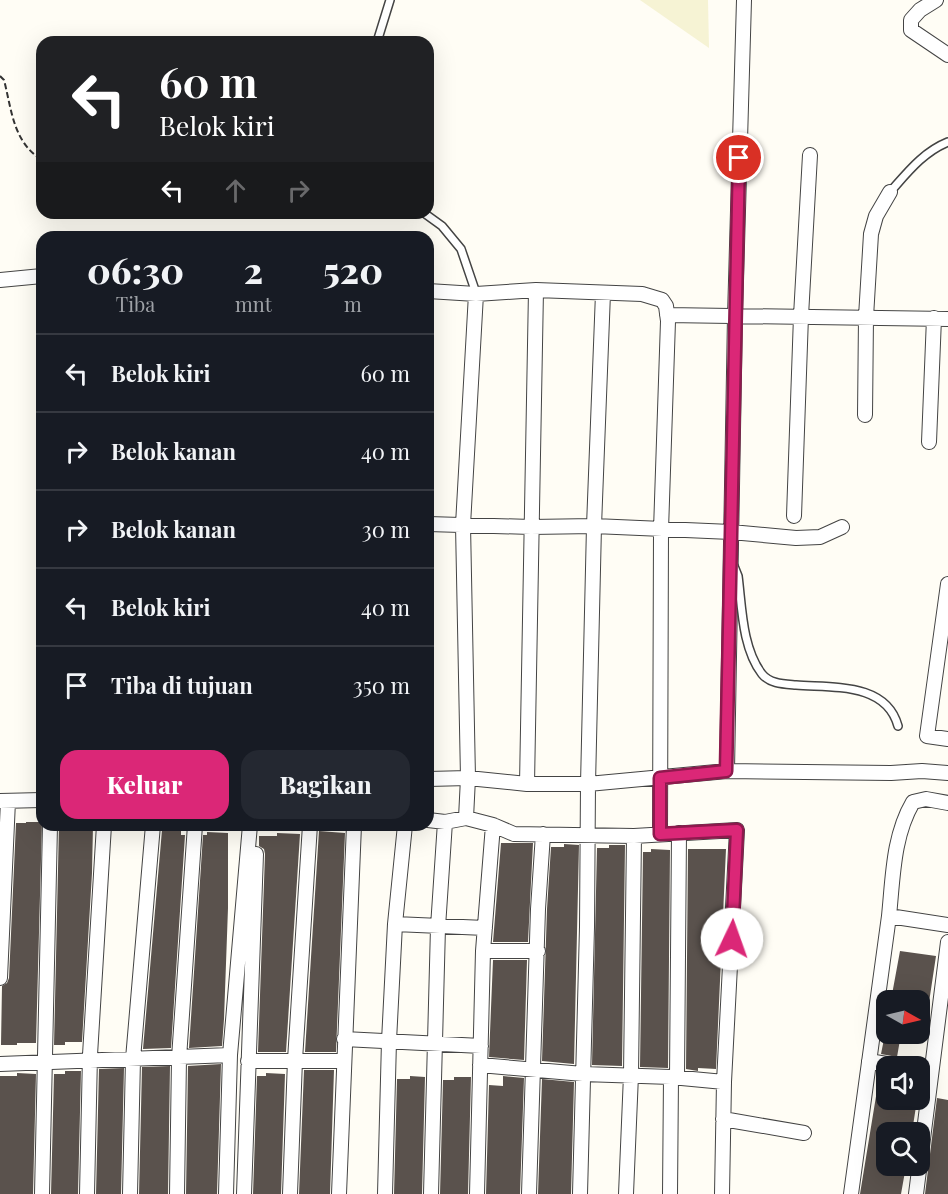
<!DOCTYPE html>
<html lang="id">
<style>
:root{--surface:#171b24;--page:#242831;--text:#f1f3f6;--muted:#9ea1a6;--line:#363941;--accent:#db2777}
body{margin:0;font-family:"Playfair Display",serif;background:var(--page);color:var(--text);height:100vh;display:flex;flex-direction:column;font-size:22px;white-space:nowrap}
*{box-sizing:border-box;margin:0}
p{font-size:20px;color:var(--muted)}
.icon{flex:none;width:33px;height:33px;fill:none;stroke:currentColor;stroke-width:2;stroke-linecap:round;stroke-linejoin:round}
.map{position:relative;flex:1;overflow:hidden}
.side{position:absolute;left:36px;top:231px;width:398px;height:600px;display:flex;flex-direction:column;background:var(--surface);border-radius:18px;box-shadow:0 6px 24px #0002}
.side>*{flex:none}
.hud{position:absolute;left:36px;top:36px;width:398px;height:183px;border-radius:18px;box-shadow:0 6px 24px #0002;background:#202124;color:#fff;overflow:hidden}
.needle{width:39px;rotate:98deg}
.tools{position:absolute;left:876px;top:990px;display:grid;gap:12px}
.tools a{display:grid;place-items:center;width:54px;height:54px;border-radius:12px;background:var(--surface);box-shadow:0 6px 24px #0002;font-size:30px}
.pin{position:absolute;display:grid;place-items:center;width:51px;height:51px;color:#fff;margin:-26px;border:3px solid #fff;border-radius:50%;box-shadow:0 2px 6px #0007}
.me{position:absolute;width:66px;margin:-33px;rotate:3deg;stroke-linejoin:round;filter:drop-shadow(0 0 4px #0008)}
.turn{display:flex;align-items:center;gap:21px;height:126px;padding:0 24px;font-size:27px}
.turn .icon{width:78px;height:78px;stroke-width:2.5}
.turn b{display:block;font-size:42px;line-height:51px}
.lanes{display:flex;align-items:center;height:57px;padding:0 24px;background:#0003;justify-content:center;gap:30px;direction:ltr}
.lanes .off{opacity:.35}
.eta{display:flex;justify-content:space-evenly;align-items:center;height:102px;text-align:center}
.eta b{font-size:36px;font-weight:800;line-height:42px}
.primary-button{display:flex;gap:12px;margin-top:auto;padding:12px 24px}
.primary-button a{flex:1;height:69px;border-radius:18px;background:var(--accent);color:#fff;font-size:24px;font-weight:800;line-height:69px;text-align:center}
.primary-button a+a{background:var(--page);color:var(--text)}
ul{padding:0;list-style:none}
li{display:flex;align-items:center;gap:18px;height:78px;padding:0 24px;border-top:2px solid var(--line)}
li div{flex:1}
li b{display:block;font-size:22px}
li em{font-style:normal}
.map>svg:first-child{display:block}
.farmland{fill:#f6f3d4}
.building{fill:#5a524d}
.lines{fill:none;stroke-linecap:round;stroke-linejoin:round}
.lane-casing{stroke:#444;stroke-width:10}
.street-casing{stroke:#444;stroke-width:16}
.path{stroke:#333;stroke-width:2;stroke-dasharray:6 3;stroke-linecap:butt}
.lane{stroke:#fff;stroke-width:7}
.street{stroke:#fff;stroke-width:14}
.route-casing{stroke:#8e194d;stroke-width:15}
.route{stroke:#db2777;stroke-width:10}
</style>
<div class="map">
<svg width="948" height="1194" viewBox="0 0 948 1194">
<rect width="100%" height="100%" fill="#fffdf5"/>
<path class="farmland" d="M 640,0 L 708,0 L 709,48 Z"/>
<path class="building" d="M 26,822 L 42,822 L 36,1043 L 17,1043 L 17,1045 L 1,1045 L 2,986 L 7,983 L 9,978 L 16,823 L 26,823 Z
M 59,825 L 93,825 L 92,873 L 82,1042 L 65,1042 L 65,1045 L 54,1045 Z
M 162,830 L 181,830 L 181,835 L 185,835 L 171,1048 L 143,1049 Z
M 319,831 L 345,833 L 336,1052 L 305,1052 Z
M 207,832 L 228,833 L 228,908 L 224,1019 L 222,1046 L 189,1048 L 203,835 L 207,835 Z
M 277,833 L 300,834 L 286,1052 L 258,1052 L 265,854 L 264,849 L 259,846 L 259,836 L 277,836 Z
M 501,843 L 533,843 L 528,942 L 493,942 Z
M 564,844 L 579,845 L 574,1064 L 542,1061 L 547,909 L 551,847 L 564,847 Z
M 609,845 L 625,845 L 622,1066 L 592,1065 L 597,848 L 609,848 Z
M 651,849 L 670,850 L 668,1068 L 640,1067 L 643,852 L 651,852 Z
M 688,849 L 726,849 L 716,1069 L 698,1068 L 698,1071 L 686,1069 Z
M 900,951 L 936,956 L 925,1029 L 920,1029 L 920,1000 L 891,1000 Z
M 493,960 L 527,960 L 524,1060 L 489,1057 Z
M 885,1034 L 901,1034 L 897,1057 L 881,1054 Z
M 221,1064 L 217,1194 L 186,1194 L 188,1066 Z
M 170,1066 L 168,1194 L 139,1194 L 142,1067 Z
M 124,1068 L 121,1194 L 96,1194 L 99,1069 Z
M 304,1070 L 334,1070 L 330,1194 L 299,1194 Z
M 65,1071 L 81,1071 L 78,1194 L 51,1194 L 54,1074 L 65,1074 Z
M 880,1072 L 886,1073 L 886,1100 L 917,1100 L 912,1132 L 886,1132 L 881,1166 L 906,1166 L 901,1194 L 860,1194 Z
M 17,1073 L 36,1074 L 33,1194 L 0,1194 L 0,1076 L 17,1076 Z
M 266,1073 L 285,1074 L 281,1194 L 253,1194 L 257,1076 L 266,1076 Z
M 410,1076 L 425,1077 L 422,1194 L 394,1194 L 397,1079 L 410,1079 Z
M 503,1076 L 524,1078 L 520,1194 L 486,1194 L 489,1085 L 503,1086 Z
M 454,1077 L 471,1077 L 468,1194 L 440,1194 L 443,1080 L 454,1080 Z
M 542,1079 L 574,1082 L 571,1194 L 538,1194 Z
M 937,1098 L 948,1100 L 948,1194 L 925,1194 Z"/>
<g class="lines">
<g class="lane-casing">
<path id="lane" d="M 377,42 L 390,0
M 890,192 C 907,173 923,152 948,142
M 424,213 L 442,226 L 461,249 L 476,293
M 734,566 L 738,576 C 742,607 742,648 762,674 C 770,684 784,684 796,685 C 832,688 886,682 898,726"/>
</g>
<g class="street-casing">
<path id="street" d="M 744,0 L 735,316 L 727,771 L 891,773 L 922,771 L 948,773
M 936,0 L 920,10 L 911,20 L 911,30 L 948,55
M 0,280 L 42,276
M 428,291 L 476,294 L 536,290 L 642,294 L 662,300 L 666,306 L 668,321 L 661,530 L 660,834
M 667,315 L 948,319
M 865,415 L 866,317 L 871,234 L 876,216 L 890,192
M 929,442 L 934,318
M 794,516 L 801,316 L 810,155
M 428,524 L 531,527 L 594,526 L 731,532 L 796,538 L 820,537 L 842,527
M 948,584 L 927,736 L 948,739
M 428,779 L 468,778 L 527,784 L 588,784 L 727,771
M 527,784 L 536,290
M 0,801 L 42,800
M 466,818 L 468,778 L 463,525 L 476,294
M 428,820 L 445,822 L 466,818 L 493,825 L 514,834 L 634,836 L 737,830 L 724,1082 L 722,1194
M 889,916 C 893,877 893,836 913,802 L 926,799 L 948,803
M 395,924 L 485,928
M 483,951 L 538,951
M 0,978 L 8,801
M 344,1039 L 481,1046
M 248,1061 L 344,1061
M 869,1061 L 898,1066
M 0,1064 L 230,1055
M 480,1065 L 583,1074 L 671,1077 L 724,1082
M 677,1077 L 679,833
M 723,1119 L 804,1133
M 42,1194 L 50,825
M 87,1194 L 90,1055 L 104,825
M 130,1194 L 133,1059 L 153,825
M 177,1194 L 179,1058 L 195,825
M 226,1194 L 230,1055 L 250,825
M 244,1194 L 256,854
M 290,1194 L 295,1060 L 310,825
M 339,1194 L 354,825
M 385,1194 L 389,1041 L 395,924 L 405,825
M 431,1194 L 438,927 L 445,822
M 477,1194 L 483,951 L 493,825
M 529,1194 L 538,909 L 543,834
M 580,1194 L 587,927 L 588,784 L 594,526 L 603,293
M 626,1194 L 631,1075 L 634,836
M 670,1194 L 671,1077
M 851,1194 L 889,916 L 948,925
M 916,1194 L 948,942"/>
</g>
<path class="path" d="M 0,76 L 4,80 C 12,111 13,142 42,160"/>
<use href="#lane" class="lane"/>
<use href="#street" class="street"/>
</g>
<g class="lines">
<g class="route-casing">
<path id="route" d="M 732,939 L 737,830 L 660,834 L 660,778 L 726,771 L 739,158"/>
</g>
<use href="#route" class="route"/>
</g>
</svg>
<div class="tools">
<a><svg class="needle" viewBox="-14 -14 28 28"><path d="M0-13l5 13h-10z" fill="#e53935"/><path d="M0 13l5-13h-10z" fill="#9ea1a6"/></svg></a>
<a><svg class="icon" aria-label="sound" viewBox="0 0 24 24"><path d="M4 9h4l5-4v14l-5-4H4zM17 9q2 3 0 6"/></svg></a>
<a><svg class="icon" aria-label="search" viewBox="0 0 24 24"><circle cx="10" cy="10" r="6"/><path d="M15 15l6 6"/></svg></a>
</div>
<div class="pin" style="left:739px;top:158px;background:#d93025"><svg class="icon" aria-label="arrive" viewBox="0 0 24 24"><path d="M6 21V4h12l-3 4 3 4H6"/></svg></div>
<svg class="me" style="left:732px;top:939px" viewBox="-20 -20 40 40"><circle r="19" fill="#fff"/><path d="M0-13L10 11 0 6-10 11z" fill="#db2777"/></svg>
<div class="hud">
<div class="turn"><svg class="icon" aria-label="left" viewBox="0 0 24 24"><path d="M17 20v-9H6M10 6l-5 5 5 5"/></svg><div><b>60 m</b>Belok kiri</div></div>
<div class="lanes"><svg class="icon" aria-label="left" viewBox="0 0 24 24"><path d="M17 20v-9H6M10 6l-5 5 5 5"/></svg><svg class="icon off" aria-label="ahead" viewBox="0 0 24 24"><path d="M12 20V5M6 11l6-6 6 6"/></svg><svg class="icon off" aria-label="right" viewBox="0 0 24 24"><path d="M7 20v-9h11M14 6l5 5-5 5"/></svg></div>
</div>
<section class="side">
<div class="eta">
<div><b>06:30</b><p>Tiba</p></div>
<div><b>2</b><p>mnt</p></div>
<div><b>520</b><p>m</p></div>
</div>
<ul>
<li><svg class="icon" aria-label="left" viewBox="0 0 24 24"><path d="M17 20v-9H6M10 6l-5 5 5 5"/></svg><div><b>Belok kiri</b></div><em>60 m</em></li>
<li><svg class="icon" aria-label="right" viewBox="0 0 24 24"><path d="M7 20v-9h11M14 6l5 5-5 5"/></svg><div><b>Belok kanan</b></div><em>40 m</em></li>
<li><svg class="icon" aria-label="right" viewBox="0 0 24 24"><path d="M7 20v-9h11M14 6l5 5-5 5"/></svg><div><b>Belok kanan</b></div><em>30 m</em></li>
<li><svg class="icon" aria-label="left" viewBox="0 0 24 24"><path d="M17 20v-9H6M10 6l-5 5 5 5"/></svg><div><b>Belok kiri</b></div><em>40 m</em></li>
<li><svg class="icon" aria-label="arrive" viewBox="0 0 24 24"><path d="M6 21V4h12l-3 4 3 4H6"/></svg><div><b>Tiba di tujuan</b></div><em>350 m</em></li>
</ul>
<div class="primary-button"><a>Keluar</a><a>Bagikan</a></div>
</section>
</div>
